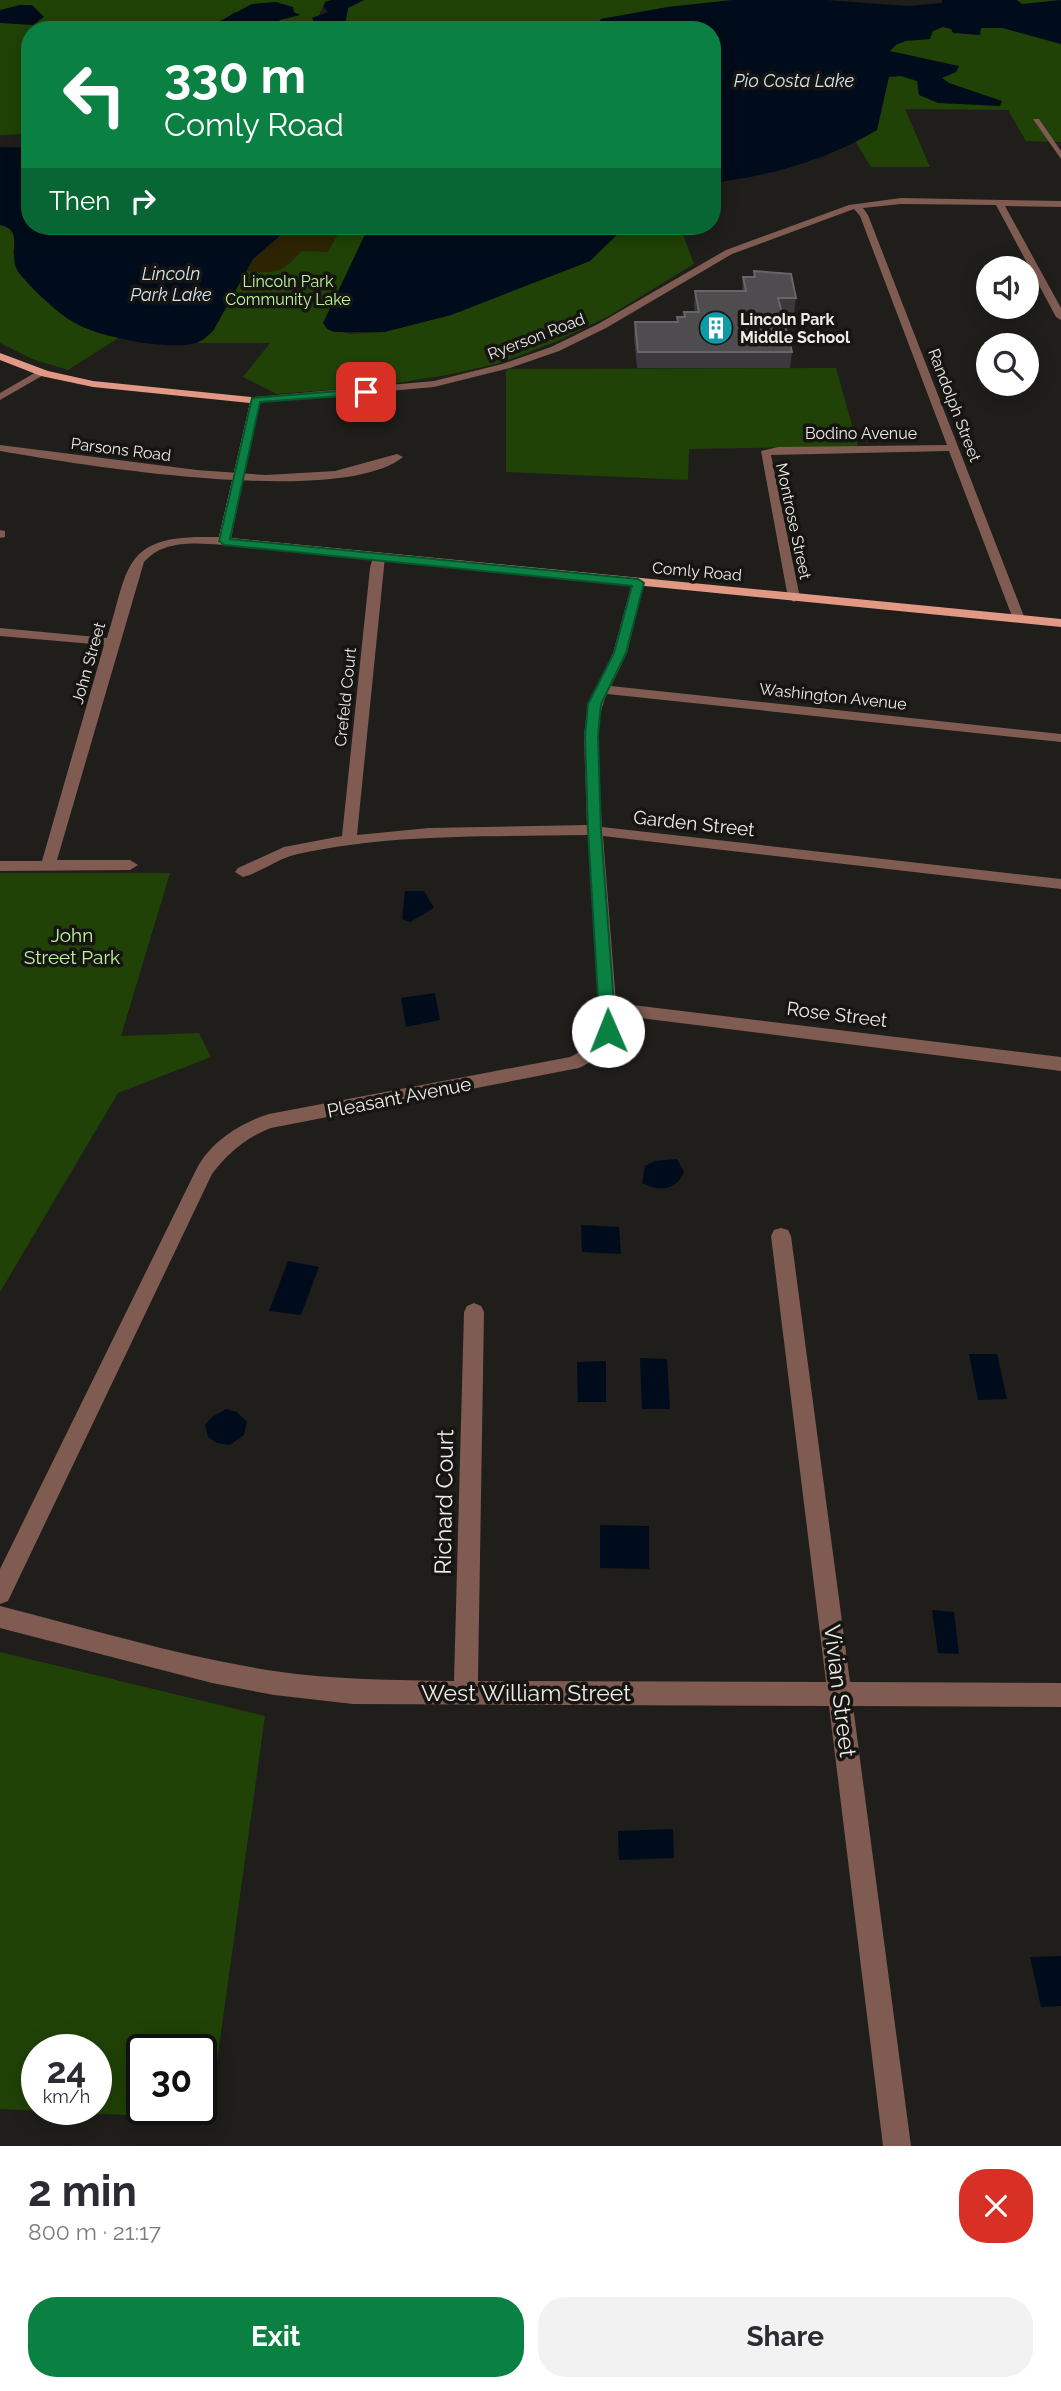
<!DOCTYPE html>
<meta charset="utf-8">
<style>
:root{--surface:#fff;--page:#f2f2f3;--text:#2b2b33;--muted:#7c7c81;--accent:#0b8043}
body{margin:0;font-family:Raleway,sans-serif;background:var(--page);color:var(--text);height:100vh;display:flex;flex-direction:column;font-size:26px;white-space:nowrap}
*{box-sizing:border-box;margin:0}
p{font-size:23px;color:var(--muted)}
.icon{flex:none;width:38px;height:38px;fill:none;stroke:currentColor;stroke-width:2;stroke-linecap:round;stroke-linejoin:round}
.map{position:relative;height:2146px;overflow:hidden}
.sheet{display:flex;flex-direction:column;background:var(--surface);flex:1}
.sheet>*{flex:none}
.banner{position:absolute;left:21px;top:21px;width:700px;height:214px;border-radius:28px;box-shadow:0 4px 18px #0003;background:#0b8043;color:#fff;overflow:hidden}
.fabs{position:absolute;left:976px;top:256px;display:grid;gap:14px}
.fabs a{display:grid;place-items:center;width:63px;height:63px;border-radius:50%;background:var(--surface);box-shadow:0 4px 18px #0003;font-size:35px}
.speed{position:absolute;left:21px;top:2034px;display:flex;gap:14px;font-size:35px;font-weight:700;text-align:center}
.speed>*{display:grid;place-content:center;width:91px;height:91px;border-radius:50%;background:var(--surface);box-shadow:0 4px 18px #0003;line-height:1}
.speed small{font-size:18px;font-weight:400}
.speed .limit{border:4px solid #111;border-radius:10px;background:#fff;color:#111}
.pin{position:absolute;display:grid;place-items:center;width:60px;height:60px;color:#fff;margin:-30px;border-radius:14px;box-shadow:0 4px 10px #0006}
.me{position:absolute;width:77px;margin:-38px;rotate:359deg;stroke-linejoin:round;filter:drop-shadow(0 0 5px #0008)}
.turn{display:flex;align-items:center;gap:24px;height:147px;padding:0 28px;font-size:32px}
.turn .icon{width:91px;height:91px;stroke-width:2.5}
.turn b{display:block;font-size:49px;line-height:60px}
.then{display:flex;align-items:center;height:66px;padding:0 28px;background:#0003;gap:14px;font-size:26px}
.round{display:grid;place-items:center;flex:none;width:74px;height:74px;border-radius:28px;background:var(--page)}
.summary{display:flex;align-items:center;justify-content:space-between;height:119px;padding:0 28px}
h1{font-size:42px;font-weight:700;line-height:52px}
.button{display:flex;gap:14px;margin-top:auto;padding:14px 28px}
.button a{flex:1;height:80px;border-radius:28px;background:var(--accent);color:#fff;font-size:28px;font-weight:700;line-height:80px;text-align:center}
.button a+a{background:var(--page);color:var(--text)}
.map>svg:first-child{display:block}
.green{fill:#204207;fill-rule:evenodd}
.sand{fill:#2d2403}
.water{fill:#000c1b}
.lines{fill:none;stroke-linecap:round;stroke-linejoin:round}
.minor{fill:#7f5b52;fill-rule:evenodd}
.major{fill:#e19885;fill-rule:evenodd}
.wall{fill:#3b393d}
.building{fill:#4e4c4f;stroke:#676567;stroke-width:2}
.route{fill:#0b8043;stroke:#07532c;stroke-width:2}
.labels{text-anchor:middle;stroke-width:7;stroke-linejoin:round;paint-order:stroke}
.far-park-label{font-size:16px;fill:#baf899;stroke:#161511}
.far-poi-label{font-size:16px;font-weight:bold;fill:#ecebe8;stroke:#161511;text-anchor:start}
.far-street-label{font-size:16px;fill:#ecebe8;stroke:#161511}
.far-water-label{font-size:18px;font-style:italic;fill:#d2e5f3;stroke:#161511}
.street-label{font-size:19px;fill:#ecebe8;stroke:#161511}
.park-label{font-size:19px;fill:#baf899;stroke:#161511}
.near-street-label{font-size:23px;fill:#ecebe8;stroke:#161511}
</style>
<div class="map">
<svg width="1061" height="2146" viewBox="0 0 1061 2146">
<rect width="100%" height="100%" fill="#1f1e1a"/>
<path class="green" d="M 0,0 L 332,0 L 325,2 L 315,24 L 267,30 L 280,20 L 299,15 L 234,12 L 225,20 L 203,30 L 30,30 L 30,134 L 0,135 Z
M 364,0 L 733,0 L 668,7 L 602,19 L 592,30 L 338,30 L 345,24 L 348,8 Z
M 965,0 L 1061,0 L 1061,142 L 1026,141 L 1008,110 L 905,109 L 930,167 L 871,167 L 856,142 L 850,55 Z
M 0,225 C 17,228 16,238 13,253 L 104,334 L 120,337 L 68,370 L 32,359 L 0,343 Z
M 291,226 L 369,226 L 327,329 L 351,334 L 384,332 L 451,315 L 590,261 L 624,226 L 682,226 L 681,229 L 694,264 L 607,317 L 555,342 L 500,363 L 447,375 L 378,386 L 277,394 L 243,377 L 270,343 L 197,343 L 213,331 L 253,259 Z
M 836,368 L 858,446 L 689,449 L 688,480 L 506,472 L 506,371 L 509,369 Z
M 0,873 L 170,873 L 121,1036 L 199,1033 L 211,1057 L 118,1093 L 0,1292 Z
M 0,1652 L 265,1716 L 209,2119 L 0,2109 ZM 37,2049 L 96,2049 L 96,2109 L 37,2109 ZM 142,2049 L 201,2049 L 201,2109 L 142,2109 Z"/>
<path class="sand" d="M 291,226 L 342,226 L 328,252 L 302,251 C 281,273 277,274 246,271 L 253,259 Z"/>
<path class="water" d="M 332,0 L 364,0 L 348,8 L 345,24 L 338,30 L 281,30 L 315,24 L 312,18 L 328,12 L 324,7 L 325,2 Z
M 733,0 L 826,0 L 908,6 L 942,3 L 942,0 L 1017,0 L 1022,4 L 1061,0 L 1061,44 L 1002,28 L 981,28 L 980,35 L 953,33 L 951,29 L 943,27 L 933,31 L 930,39 L 906,41 L 896,45 L 890,51 L 959,66 L 956,72 L 942,78 L 949,83 L 1002,101 L 1000,106 L 938,103 L 919,95 L 917,81 L 901,76 L 889,77 L 877,130 C 827,160 770,176 712,183 L 712,30 L 592,30 L 601,19 L 668,7 Z
M 276,2 L 293,7 L 294,12 L 300,15 L 280,20 L 267,30 L 203,30 L 252,4 Z
M 20,5 L 32,5 L 44,17 L 33,25 L 0,23 L 0,10 Z
M 0,147 L 30,148 L 30,226 L 291,226 L 253,259 L 213,331 C 207,336 203,341 196,343 C 170,351 98,337 75,323 C 58,314 31,288 19,273 C 6,255 26,230 0,225 Z
M 369,226 L 624,226 L 625,227 L 590,261 L 451,315 L 384,332 L 334,332 L 327,329 L 323,323 Z
M 405,891 L 424,891 L 434,908 L 410,922 L 402,919 Z
M 435,993 L 440,1020 L 406,1027 L 401,998 Z
M 677,1159 L 684,1172 C 676,1191 660,1192 642,1183 L 645,1166 L 655,1161 Z
M 581,1225 L 619,1227 L 621,1254 L 582,1252 Z
M 288,1261 L 319,1267 L 301,1315 L 269,1311 Z
M 969,1354 L 997,1354 L 1007,1399 L 978,1400 Z
M 640,1358 L 667,1359 L 670,1409 L 642,1409 Z
M 606,1361 L 606,1402 L 578,1402 L 577,1362 Z
M 226,1409 L 237,1412 L 247,1422 L 244,1435 L 230,1445 L 217,1443 L 208,1437 L 205,1425 L 212,1417 Z
M 600,1525 L 649,1526 L 649,1569 L 600,1568 Z
M 932,1610 L 954,1612 L 959,1654 L 938,1653 Z
M 673,1829 L 674,1858 L 619,1860 L 618,1831 Z
M 1061,1956 L 1061,2006 L 1041,2007 L 1030,1957 Z"/>
<g class="lines">
<path class="minor" d="M 1033,119 L 1039,119 L 1061,151 L 1061,159 Z
M 901,198 L 1061,201 L 1061,207 L 1005,206 L 1061,308 L 1061,320 L 1056,317 L 996,205 L 901,204 L 863,208 L 868,215 L 1025,619 L 1024,622 L 1014,622 L 1013,619 L 949,451 L 771,455 L 800,598 L 794,602 L 788,598 L 761,451 L 778,447 L 947,445 L 860,216 L 854,209 L 732,254 L 606,328 L 559,351 L 510,368 L 434,387 L 256,403 L 251,400 L 256,397 L 434,381 L 502,364 L 551,347 L 598,324 L 726,250 L 849,205 Z
M 38,371 L 47,373 L 0,400 L 0,393 Z
M 0,445 L 197,470 L 266,475 L 335,471 L 397,454 L 403,457 C 340,508 81,465 0,451 Z
M 0,530 L 5,531 L 5,537 L 0,538 Z
M 202,537 L 224,537 L 230,541 L 224,545 C 197,543 164,539 144,562 L 57,860 L 130,860 L 138,865 L 130,870 L 0,871 L 0,861 L 42,861 L 104,645 L 0,636 L 0,628 L 107,638 C 128,573 121,537 202,537 Z
M 379,553 L 385,557 L 357,835 L 429,828 L 587,825 L 584,736 L 588,704 L 613,653 L 632,583 L 638,579 L 644,583 L 627,653 L 611,686 L 1061,734 L 1061,742 L 607,694 C 590,729 600,788 602,827 L 1061,879 L 1061,889 L 603,836 L 616,1003 L 1061,1057 L 1061,1071 L 616,1015 C 615,1041 602,1057 579,1068 L 271,1128 C 247,1137 228,1153 212,1174 L 8,1601 L 0,1604 L 0,1569 L 196,1170 C 210,1142 240,1123 269,1114 L 570,1057 C 592,1047 599,1032 600,1008 L 588,835 C 491,837 392,833 298,854 C 278,858 262,872 243,877 L 235,872 L 238,868 L 284,847 L 342,836 L 370,568 L 373,557 Z
M 781,1228 L 788,1230 L 791,1236 L 850,1682 L 1061,1683 L 1061,1707 L 853,1706 L 911,2146 L 883,2146 L 829,1706 L 353,1704 L 274,1695 L 212,1683 L 0,1628 L 0,1606 C 91,1629 182,1657 274,1671 C 334,1680 394,1680 454,1681 L 464,1312 L 467,1306 L 474,1303 L 481,1306 L 484,1312 L 478,1681 L 826,1682 L 771,1236 L 774,1230 Z"/>
<path class="major" d="M 0,353 L 48,371 L 93,381 L 260,398 L 231,538 L 1061,619 L 1061,627 L 220,544 L 218,541 L 250,403 L 93,387 L 41,376 L 0,360 Z"/>
</g>
<path class="wall" d="M 754,271 L 796,298 L 794,314 L 782,314 L 792,352 L 790,368 L 637,368 L 634,338 L 635,322 L 677,322 L 677,317 L 684,317 L 684,312 L 695,312 L 694,306 L 695,291 L 742,291 L 743,277 L 753,277 Z"/>
<path class="building" d="M 754,271 L 791,274 L 796,298 L 778,298 L 792,352 L 638,352 L 635,322 L 678,322 L 677,317 L 685,317 L 684,312 L 699,312 L 695,291 L 746,291 L 743,277 L 755,277 Z"/>
<path class="route" d="M 366,389 L 370,392 L 369,394 L 260,402 L 230,539 L 638,579 L 644,583 L 626,653 L 601,704 L 598,736 L 601,831 L 616,1031 L 613,1035 L 602,1035 L 600,1031 L 588,831 L 585,736 L 588,704 L 614,653 L 632,586 L 224,545 L 219,541 L 252,398 Z"/>
<defs>
<g id="building-disc" transform="scale(1.75)"><circle r="9.5" fill="#0f9aa8" stroke="#161511"/><path d="M-4-6H4V6H1V3H-1V6H-4ZM-2.5-4.3h1.7v1.8h-1.7ZM.8-4.3h1.7v1.8H.8ZM-2.5-1h1.7V.8h-1.7ZM.8-1h1.7V.8H.8Z" fill="#fff"/></g>
</defs>
<g fill-rule="evenodd">
<use href="#building-disc" x="716" y="328"/>
</g>
<g class="labels">
<g class="far-park-label">
<text x="288" y="287">Lincoln Park<tspan x="288" dy="18">Community Lake</tspan></text>
</g>
<g class="far-poi-label">
<text x="740" y="325">Lincoln Park<tspan x="740" dy="18">Middle School</tspan></text>
</g>
<g class="far-street-label">
<text transform="translate(536 336) rotate(-21)" y="6">Ryerson Road</text>
<text transform="translate(955 405) rotate(69)" y="6">Randolph Street</text>
<text x="861" y="439">Bodino Avenue</text>
<text transform="translate(121 449) rotate(7)" y="6">Parsons Road</text>
<text transform="translate(794 521) rotate(78)" y="6">Montrose Street</text>
<text transform="translate(697 571) rotate(5)" y="6">Comly Road</text>
<text transform="translate(88 663) rotate(-74)" y="6">John Street</text>
<text transform="translate(833 696) rotate(6)" y="6">Washington Avenue</text>
<text transform="translate(345 697) rotate(-84)" y="6">Crefeld Court</text>
</g>
<g class="far-water-label">
<text x="794" y="87">Pio Costa Lake</text>
<text x="171" y="280">Lincoln<tspan x="171" dy="21">Park Lake</tspan></text>
</g>
<g class="street-label">
<text transform="translate(694 823) rotate(6)" y="7">Garden Street</text>
<text transform="translate(837 1014) rotate(7)" y="7">Rose Street</text>
<text transform="translate(399 1097) rotate(-11)" y="7">Pleasant Avenue</text>
</g>
<g class="park-label">
<text x="72" y="942">John<tspan x="72" dy="22">Street Park</tspan></text>
</g>
<g class="near-street-label">
<text transform="translate(444 1502) rotate(-89)" y="8">Richard Court</text>
<text transform="translate(840 1691) rotate(83)" y="8">Vivian Street</text>
<text x="526" y="1701">West William Street</text>
</g>
</g>
</svg>
<div class="fabs">
<a><svg class="icon" aria-label="sound" viewBox="0 0 24 24"><path d="M4 9h4l5-4v14l-5-4H4zM17 9q2 3 0 6"/></svg></a>
<a><svg class="icon" aria-label="search" viewBox="0 0 24 24"><circle cx="10" cy="10" r="6"/><path d="M15 15l6 6"/></svg></a>
</div>
<div class="speed"><div>24<small>km/h</small></div><div class="limit">30</div></div>
<div class="pin" style="left:366px;top:392px;background:#d93025"><svg class="icon" aria-label="arrive" viewBox="0 0 24 24"><path d="M6 21V4h12l-3 4 3 4H6"/></svg></div>
<svg class="me" style="left:608px;top:1031px" viewBox="-20 -20 40 40"><circle r="19" fill="#fff"/><path d="M0-13L10 11 0 6-10 11z" fill="#0b8043"/></svg>
<div class="banner">
<div class="turn"><svg class="icon" aria-label="left" viewBox="0 0 24 24"><path d="M17 20v-9H6M10 6l-5 5 5 5"/></svg><div><b>330 m</b>Comly Road</div></div>
<div class="then">Then<svg class="icon" aria-label="right" viewBox="0 0 24 24"><path d="M7 20v-9h11M14 6l5 5-5 5"/></svg></div>
</div>
</div>
<section class="sheet">
<div class="summary"><div><h1>2 min</h1><p>800 m · 21:17</p></div><a class="round" style="background:#d93025;color:#fff"><svg class="icon" aria-label="close" viewBox="0 0 24 24"><path d="M6 6l12 12M18 6L6 18"/></svg></a></div>
<div class="button"><a>Exit</a><a>Share</a></div>
</section>
